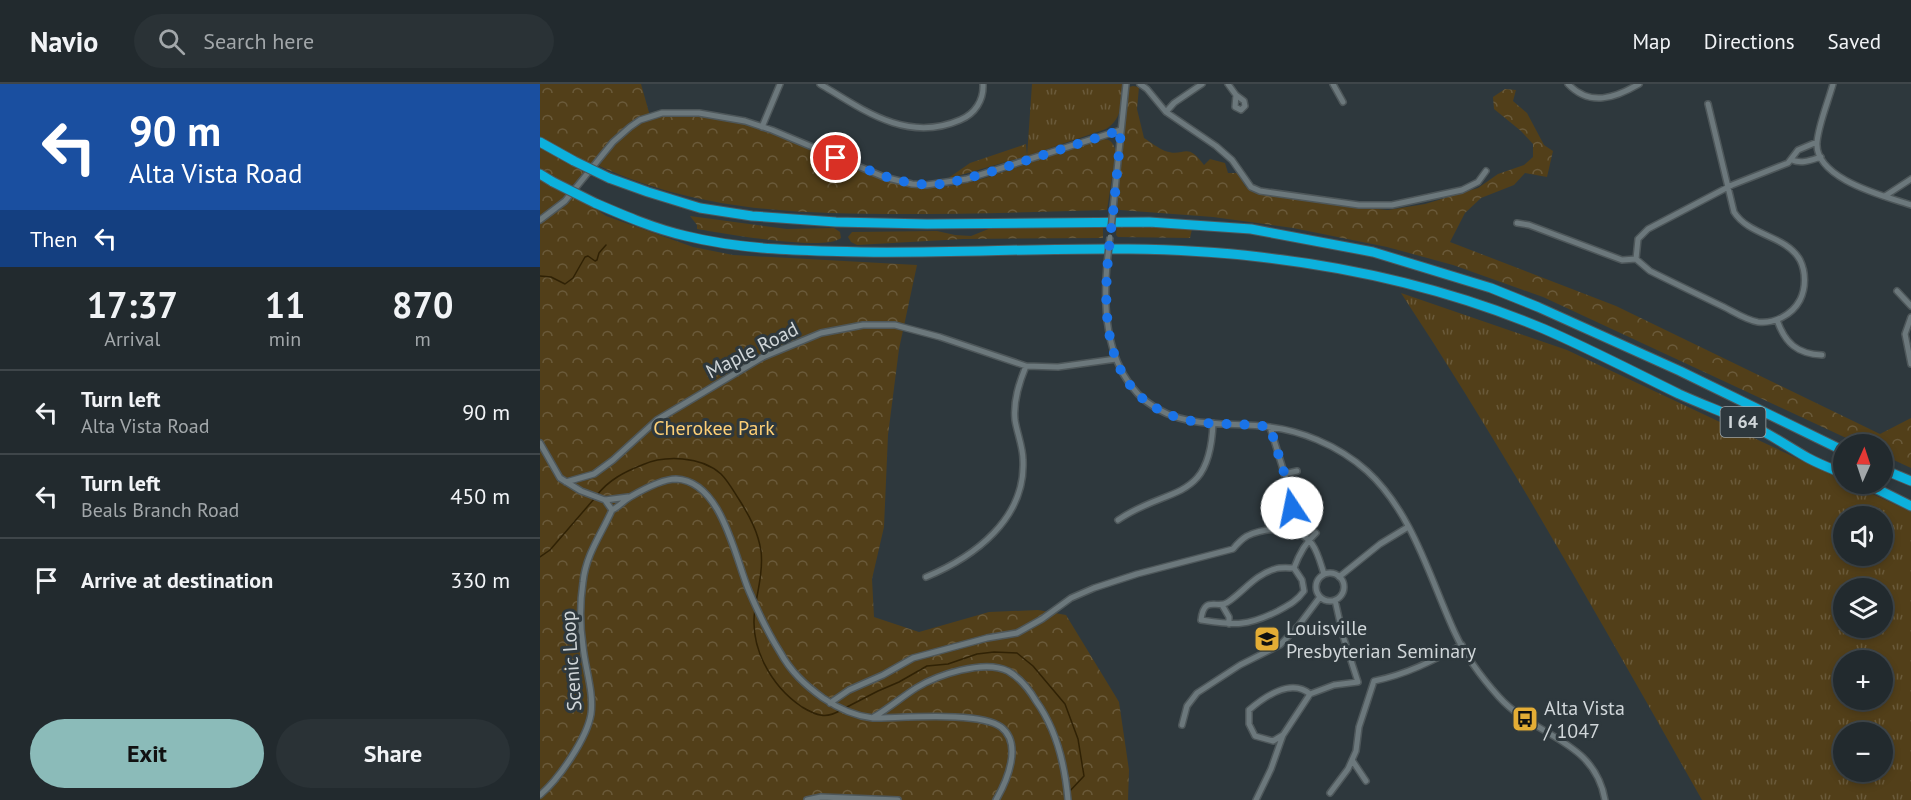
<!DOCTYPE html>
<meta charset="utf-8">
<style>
:root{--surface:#222a2e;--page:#2a3236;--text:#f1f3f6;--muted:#a2a7aa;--line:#3f464a;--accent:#8bbbb9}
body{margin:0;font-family:"PT Sans",sans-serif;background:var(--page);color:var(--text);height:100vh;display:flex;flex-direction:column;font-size:22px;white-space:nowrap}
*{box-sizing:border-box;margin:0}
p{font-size:20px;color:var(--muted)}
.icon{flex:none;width:33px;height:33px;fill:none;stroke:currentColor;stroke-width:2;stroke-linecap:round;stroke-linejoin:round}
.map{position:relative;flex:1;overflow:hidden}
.side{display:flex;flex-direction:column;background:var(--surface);width:540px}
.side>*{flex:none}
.guide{background:#1a4fa0;color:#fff;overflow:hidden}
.needle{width:39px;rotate:3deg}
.buttons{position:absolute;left:1293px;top:350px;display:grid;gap:12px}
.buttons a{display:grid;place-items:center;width:60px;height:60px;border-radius:50%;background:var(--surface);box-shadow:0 3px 9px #0003,0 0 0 2px var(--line);font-size:30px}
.pin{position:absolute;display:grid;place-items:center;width:51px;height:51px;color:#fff;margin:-26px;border:3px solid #fff;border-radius:50%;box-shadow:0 2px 6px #0007}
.me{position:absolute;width:66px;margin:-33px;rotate:349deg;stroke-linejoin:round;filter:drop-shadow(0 0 4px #0008)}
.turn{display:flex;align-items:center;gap:21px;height:126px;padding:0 30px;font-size:27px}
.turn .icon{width:78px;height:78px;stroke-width:2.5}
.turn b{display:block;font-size:42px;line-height:51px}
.then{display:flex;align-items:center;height:57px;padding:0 30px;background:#0003;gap:12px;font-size:22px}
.eta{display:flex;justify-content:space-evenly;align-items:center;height:102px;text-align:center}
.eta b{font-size:36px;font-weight:800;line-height:42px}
.button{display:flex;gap:12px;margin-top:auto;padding:12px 30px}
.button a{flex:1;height:69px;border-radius:36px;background:var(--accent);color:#111;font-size:24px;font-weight:800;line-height:69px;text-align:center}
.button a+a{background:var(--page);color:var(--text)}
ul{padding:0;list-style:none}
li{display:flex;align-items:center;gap:18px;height:84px;padding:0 30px;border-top:2px solid var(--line)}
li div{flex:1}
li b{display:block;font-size:22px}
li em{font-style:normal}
header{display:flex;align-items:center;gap:36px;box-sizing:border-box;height:84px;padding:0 30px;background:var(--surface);border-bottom:2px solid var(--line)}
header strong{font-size:28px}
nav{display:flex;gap:33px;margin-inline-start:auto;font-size:21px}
.search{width:420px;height:54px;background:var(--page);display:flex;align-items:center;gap:15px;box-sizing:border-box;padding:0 21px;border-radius:33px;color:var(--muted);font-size:22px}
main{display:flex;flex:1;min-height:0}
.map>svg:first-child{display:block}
.grass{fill:url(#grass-tufts);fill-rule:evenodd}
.forest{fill:url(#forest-crowns)}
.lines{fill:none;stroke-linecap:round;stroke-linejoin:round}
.stream{stroke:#302205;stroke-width:1.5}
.street-casing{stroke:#4e575a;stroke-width:8}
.highway-casing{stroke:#4e575a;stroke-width:11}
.street{stroke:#6c787c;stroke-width:5}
.highway{stroke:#0cb1dd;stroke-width:9}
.street-bridge-casing{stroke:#4e575a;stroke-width:8;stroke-linecap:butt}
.highway-bridge-casing{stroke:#4e575a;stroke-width:11;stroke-linecap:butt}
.street-bridge{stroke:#6c787c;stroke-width:5}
.highway-bridge{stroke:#0cb1dd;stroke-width:9}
.route{stroke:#1a73e8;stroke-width:10;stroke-dasharray:0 18}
.labels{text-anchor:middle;stroke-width:6;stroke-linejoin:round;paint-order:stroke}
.shield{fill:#2e383d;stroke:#9fa7aa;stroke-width:1.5}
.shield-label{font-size:18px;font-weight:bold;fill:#d0d6d9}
.street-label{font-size:20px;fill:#d0d6d9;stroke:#2e383d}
.park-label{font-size:20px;fill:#fdcf76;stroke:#2e383d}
.poi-label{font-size:20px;fill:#d0d6d9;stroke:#2e383d;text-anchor:start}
</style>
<header>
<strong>Navio</strong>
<div class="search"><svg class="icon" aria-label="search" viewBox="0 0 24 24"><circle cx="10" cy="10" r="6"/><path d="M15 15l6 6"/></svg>Search here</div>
<nav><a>Map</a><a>Directions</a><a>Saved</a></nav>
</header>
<main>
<section class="side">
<div class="guide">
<div class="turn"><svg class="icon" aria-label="left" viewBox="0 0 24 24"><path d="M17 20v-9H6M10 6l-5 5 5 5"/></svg><div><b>90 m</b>Alta Vista Road</div></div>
<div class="then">Then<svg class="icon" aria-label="left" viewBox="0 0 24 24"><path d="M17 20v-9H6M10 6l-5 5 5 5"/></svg></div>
</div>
<div class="eta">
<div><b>17:37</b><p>Arrival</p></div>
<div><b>11</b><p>min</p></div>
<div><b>870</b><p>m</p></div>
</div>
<ul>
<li><svg class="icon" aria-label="left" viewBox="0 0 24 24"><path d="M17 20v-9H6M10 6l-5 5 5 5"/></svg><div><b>Turn left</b><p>Alta Vista Road</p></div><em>90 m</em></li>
<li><svg class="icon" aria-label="left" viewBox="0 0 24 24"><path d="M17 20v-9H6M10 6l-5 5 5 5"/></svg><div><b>Turn left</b><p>Beals Branch Road</p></div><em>450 m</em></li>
<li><svg class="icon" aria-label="arrive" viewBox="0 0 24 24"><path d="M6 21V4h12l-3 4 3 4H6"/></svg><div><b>Arrive at destination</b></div><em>330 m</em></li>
</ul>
<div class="button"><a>Exit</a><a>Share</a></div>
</section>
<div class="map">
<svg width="1371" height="716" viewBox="0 0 1371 716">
<defs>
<pattern id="grass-tufts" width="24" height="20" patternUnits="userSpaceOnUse" patternTransform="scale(1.5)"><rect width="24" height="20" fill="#523f19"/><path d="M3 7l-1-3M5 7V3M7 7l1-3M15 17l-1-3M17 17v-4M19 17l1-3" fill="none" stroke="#6a5a3a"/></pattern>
<pattern id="forest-crowns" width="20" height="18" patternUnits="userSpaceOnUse" patternTransform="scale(1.5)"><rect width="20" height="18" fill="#523f19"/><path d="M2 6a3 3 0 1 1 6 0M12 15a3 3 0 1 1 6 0" fill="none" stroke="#6a5a3a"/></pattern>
</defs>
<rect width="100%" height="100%" fill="#2e383d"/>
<path class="grass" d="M 492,0 L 583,0 C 581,19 583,34 566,45 L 487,72 Z
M 861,209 L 1027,266 L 1303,396 L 1304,399 L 1309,399 L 1371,428 L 1371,716 L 1162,716 C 1065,545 969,373 861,209 ZM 1304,432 L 1342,432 L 1342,471 L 1304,471 ZM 1304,504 L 1342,504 L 1342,543 L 1304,543 ZM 1304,576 L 1342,576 L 1342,615 L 1304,615 ZM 1304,648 L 1342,648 L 1342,687 L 1304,687 Z"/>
<path class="forest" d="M 0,0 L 101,0 L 110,32 L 109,34 C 120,33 133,30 145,30 C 169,31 194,37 216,44 C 276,61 329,102 392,103 C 422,104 453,91 481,82 C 508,72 535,63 563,55 C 571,55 573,59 576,67 L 567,126 C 498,128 430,130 362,130 C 254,130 159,127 59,82 L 65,72 L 28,105 L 66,132 L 153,163 L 193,171 L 377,181 L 359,265 L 348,351 L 344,443 L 332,495 L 334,533 L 379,548 L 449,528 L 498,526 L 526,531 L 579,618 L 589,686 L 588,716 L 0,716 Z
M 593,2 L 599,3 L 597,25 L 604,54 C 610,58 618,64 625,67 C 645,74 646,56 664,81 L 670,75 L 685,79 L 688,89 L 698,89 L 705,102 L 715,109 L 806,122 L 848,126 L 885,120 L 938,104 L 958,90 L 984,81 L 993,73 L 993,60 L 981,47 L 954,25 L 953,13 L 965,5 L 976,6 L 973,17 L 987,29 L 1004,61 L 1013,67 L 1007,93 L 985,89 L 974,101 L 941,114 L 925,129 L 910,158 L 1076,222 L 1340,350 L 1371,334 L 1371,384 L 1343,371 L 1342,360 L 1319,360 L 1003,213 L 913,181 L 847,163 L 753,144 L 673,133 L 580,126 L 577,123 L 589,3 Z
M 486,60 L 487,72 L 407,95 L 430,79 Z
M 150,132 L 247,145 L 294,144 L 300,148 L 301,154 C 284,168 182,149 157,145 L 157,141 Z
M 563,141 L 563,154 L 423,155 L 317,161 L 311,158 L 308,153 L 312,148 L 397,147 L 415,151 L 431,152 L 451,144 Z
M 577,142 L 642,144 L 652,145 L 650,154 L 578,153 L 576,151 Z"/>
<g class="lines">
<path class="stream" d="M 0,192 L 11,193 L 25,200 L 33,194 L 45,173 L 48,172 L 55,177 L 57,176 L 59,169 L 66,161
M 57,411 C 69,396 84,388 102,381 C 125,371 161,372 181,390 C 189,398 194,408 200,417 C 210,433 218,448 221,467 C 223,483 219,502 216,518
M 0,473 L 10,466 L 54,415
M 215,525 C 209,563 231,602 262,623 C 277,632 286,635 301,626
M 305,624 L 338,607 L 359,598 L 387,582 L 408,580 L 437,570 L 454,568 L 477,569 L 493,582 L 525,620 L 538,655 L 544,692 L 528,709"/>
<g class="street-casing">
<path id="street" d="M 280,0 C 323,26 367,59 420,36 C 435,30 444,16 443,0
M 600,0 L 607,5 L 626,28 L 676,62 L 692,76 L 711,103 L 720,107 L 819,121 L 852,121 L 922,106 L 938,98 L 946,87
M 688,0 L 696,11 L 704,17 L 705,22 L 701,26 L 695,23 L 696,11
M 793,0 L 803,18
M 1028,0 C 1050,23 1075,14 1099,0
M 1293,0 C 1288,18 1279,39 1277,58 C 1274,95 1344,112 1371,121
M 626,28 L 634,19 L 662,0
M 222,43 L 240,0
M 1252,76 C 1262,80 1271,76 1281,73
M 1345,112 L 1371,95
M 573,125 L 586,0
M 0,136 L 25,117 L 73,58 L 90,43 L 100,36 L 122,29 L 159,29 L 205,37 L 232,46 L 344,93 L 372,100 L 386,101 L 427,95 L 581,46
M 977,139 L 989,141 L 1082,176 L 1096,175
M 1096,175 L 1110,187 C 1134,199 1159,211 1184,223 C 1194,228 1206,236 1218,238 C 1234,240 1252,231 1260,216 C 1266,204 1266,188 1260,176 C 1246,151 1209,152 1194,128 L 1168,20
M 1096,175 L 1098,155 L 1108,145 L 1192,101 L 1248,79 L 1258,66 L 1277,58
M 567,180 C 561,247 573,323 652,337 C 675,341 698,340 720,342 C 759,345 798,361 827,387 C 873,429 890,495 915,549 C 926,573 941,593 959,613 C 995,653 1055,656 1065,716
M 1357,207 L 1371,222
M 1371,233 L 1365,250 L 1371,280
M 1237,236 C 1245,259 1257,270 1282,271
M 730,343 L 750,408 L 753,448
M 0,359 L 20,394 L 41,407 L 65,416 L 88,413
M 744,390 L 757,387
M 26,398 L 54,390 L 73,376 L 117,336 L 223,273 L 281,249 L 323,241 L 355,241 L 400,253 L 486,282 L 518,283 L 576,275
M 72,426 C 79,423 83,417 90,413 C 102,406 123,395 136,395 C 182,397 195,474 209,507 C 218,528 228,549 240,568 C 251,588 265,601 283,614 C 299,625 314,632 333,634 C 362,634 440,627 461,643 C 483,660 467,697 456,716
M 578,436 C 629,401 670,420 673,339
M 754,484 L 762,496 L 764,507 C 757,517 749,521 738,527 C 706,543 695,541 661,536 C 664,510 678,526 688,518 C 703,508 716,490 735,485 C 741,483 748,484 754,484 Z
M 754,484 C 759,470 765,459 776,449
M776 503a14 14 0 1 1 28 0a14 14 0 1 1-28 0Z
M 386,493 C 434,473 486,435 483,376 C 483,363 477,349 475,336 C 473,317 479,299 486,282
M 799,493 L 840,460 L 868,443
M 682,521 L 689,533 L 689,540
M 290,619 L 309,606 L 343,591 L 373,574 L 447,554 L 477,549 L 502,535 L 531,514 L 554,504 L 597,490 L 693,465 C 697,460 702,455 707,452 C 726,443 758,441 772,460 C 778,468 781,481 784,490
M 334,633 C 349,624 362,613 376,604 C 397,591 444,575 468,587 C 480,594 489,605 496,617 C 517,646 525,681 528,716
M 642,641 L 647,622 L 657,609 L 700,581 L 740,561 L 759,541 L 780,513
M 743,651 L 733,657 L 715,652 L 709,640 L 709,626 C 724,613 751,594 770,610
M 812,676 L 826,697
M 790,709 L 808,685 L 816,667 L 819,643 L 834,597 C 868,590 892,577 922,561
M 0,711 C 19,695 47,654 51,630 C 54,608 45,584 43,562 C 40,542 40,518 43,498 C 46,470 61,451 72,426 L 65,416
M 267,716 L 281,713 L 358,716
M 716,716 L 731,685 L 743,651 L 770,610 L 794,601 L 818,598 L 803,552 L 795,516"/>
</g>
<g class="highway-casing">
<path id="highway" d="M 0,58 L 34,77
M 0,90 L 13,98
M 69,94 L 108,108 L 160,124 L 212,132 L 296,138 L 387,140 L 609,138 L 711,145 L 833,168 L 951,204 L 998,223 L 1140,287 L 1304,367
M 55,119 C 85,132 115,145 146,152 C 203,166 264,167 322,168 C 455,170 587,157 720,173 C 817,184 914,207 1004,245 C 1050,265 1094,288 1139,310 C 1161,320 1183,328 1205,338 C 1227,348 1247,362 1268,374 C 1279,380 1292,385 1304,390
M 1342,385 L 1371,397
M 1325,399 L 1371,422"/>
</g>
<use href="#street" class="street"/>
<use href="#highway" class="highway"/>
<g class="street-bridge-casing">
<path id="street-bridge" d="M 571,146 L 573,125
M 567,180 L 570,153"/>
</g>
<g class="highway-bridge-casing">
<path id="highway-bridge" d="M 34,77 L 69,94
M 13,98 L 55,119"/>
</g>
<use href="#street-bridge" class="street-bridge"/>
<use href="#highway-bridge" class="highway-bridge"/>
</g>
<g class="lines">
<path class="route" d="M 296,74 L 355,96 L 386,101 L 405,100 L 447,89 L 581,46 C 578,79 575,113 571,146 C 563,215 555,308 639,334 C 669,343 700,338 730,343 L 750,408 L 752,424"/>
</g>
<defs>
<g id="university-square" transform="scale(1.35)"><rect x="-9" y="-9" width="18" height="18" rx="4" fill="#e4ad35" stroke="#2e383d"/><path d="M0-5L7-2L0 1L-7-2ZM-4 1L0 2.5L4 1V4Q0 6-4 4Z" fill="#111"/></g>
<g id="bus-square" transform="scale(1.35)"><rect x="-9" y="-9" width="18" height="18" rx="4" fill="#e4ad35" stroke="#2e383d"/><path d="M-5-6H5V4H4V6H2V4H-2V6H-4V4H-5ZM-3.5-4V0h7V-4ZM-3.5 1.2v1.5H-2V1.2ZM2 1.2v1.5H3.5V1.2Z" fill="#111"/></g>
</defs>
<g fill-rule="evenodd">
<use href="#university-square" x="727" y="555"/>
<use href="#bus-square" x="985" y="635"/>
</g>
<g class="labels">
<rect class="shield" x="1180.5" y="323" width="45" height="30" rx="4.5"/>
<g class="shield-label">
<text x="1203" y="344">I 64</text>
</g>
<g class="street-label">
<text transform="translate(212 266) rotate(-27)" y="7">Maple Road</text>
<text transform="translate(31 577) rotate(-94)" y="7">Scenic Loop</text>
</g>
<g class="park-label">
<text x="174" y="351">Cherokee Park</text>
</g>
<g class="poi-label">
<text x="746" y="551">Louisville<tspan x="746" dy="23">Presbyterian Seminary</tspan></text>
<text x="1004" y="631">Alta Vista<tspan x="1004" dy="23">/ 1047</tspan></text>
</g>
</g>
</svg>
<div class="buttons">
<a><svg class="needle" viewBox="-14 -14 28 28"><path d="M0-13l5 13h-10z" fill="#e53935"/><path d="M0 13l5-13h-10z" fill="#a2a7aa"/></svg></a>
<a><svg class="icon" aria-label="sound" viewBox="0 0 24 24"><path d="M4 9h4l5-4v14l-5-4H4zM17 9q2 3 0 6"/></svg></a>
<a><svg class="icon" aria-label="layers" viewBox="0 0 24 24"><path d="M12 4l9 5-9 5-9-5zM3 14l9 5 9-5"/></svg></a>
<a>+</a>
<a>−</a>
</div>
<div class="pin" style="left:296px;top:74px;background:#d93025"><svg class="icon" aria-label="arrive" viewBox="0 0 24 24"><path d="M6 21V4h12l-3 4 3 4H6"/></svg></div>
<svg class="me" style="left:752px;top:424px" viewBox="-20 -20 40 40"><circle r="19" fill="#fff"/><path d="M0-13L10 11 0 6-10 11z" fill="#1a73e8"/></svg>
</div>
</main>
